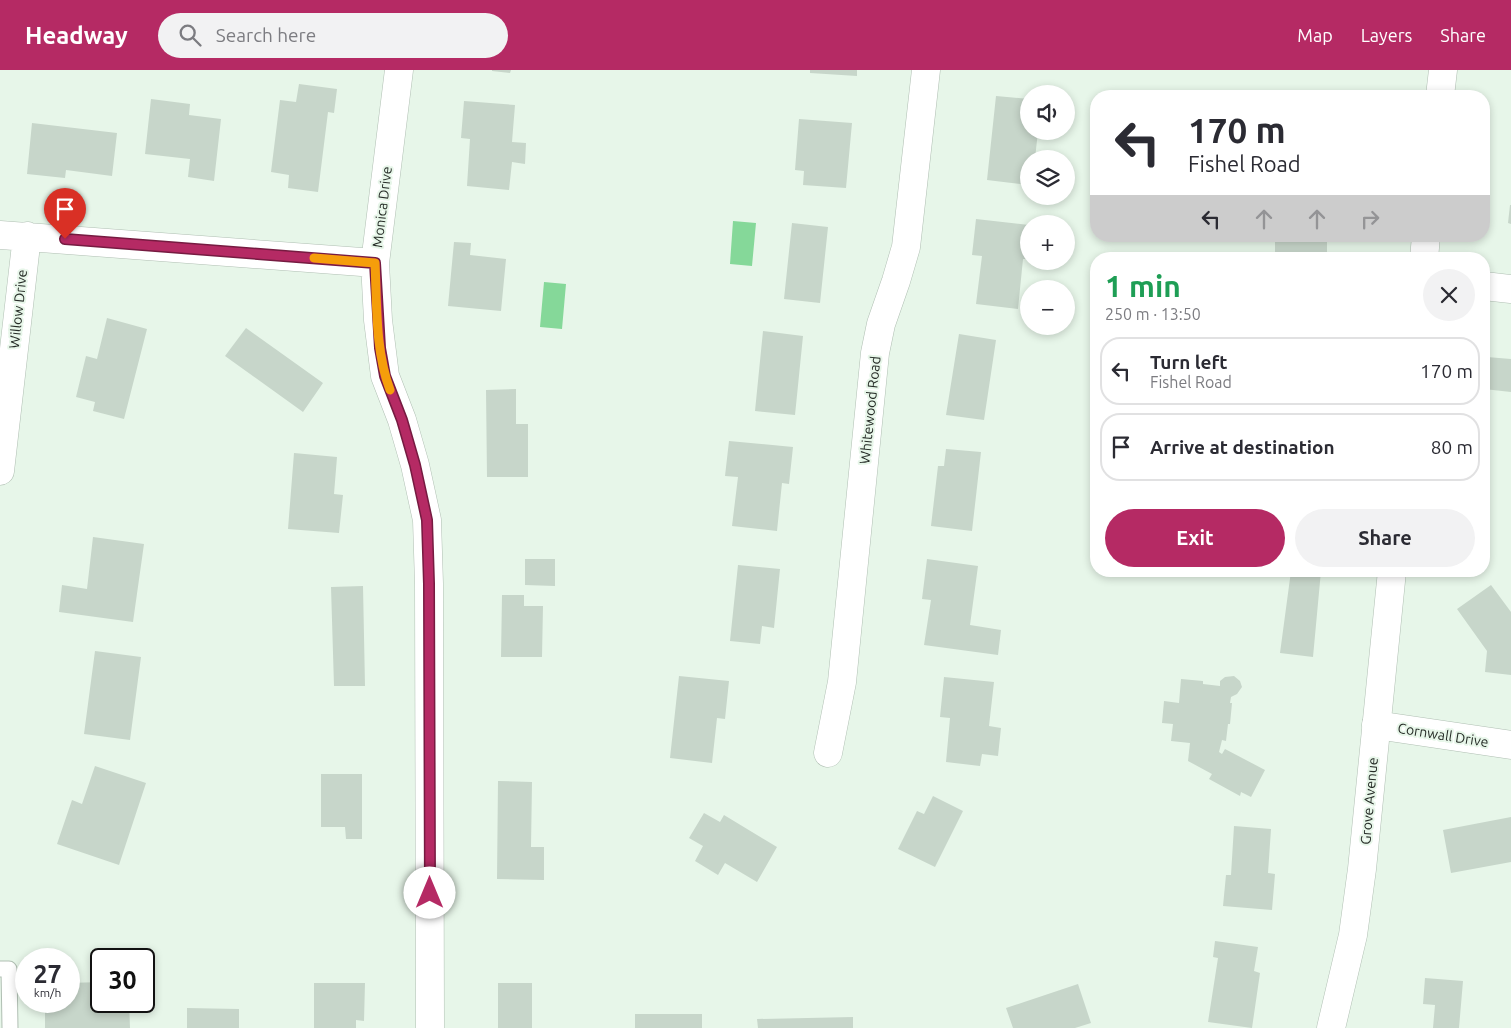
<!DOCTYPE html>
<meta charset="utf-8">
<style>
:root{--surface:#fff;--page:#f2f2f3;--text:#2b2b33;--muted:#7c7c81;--line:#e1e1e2;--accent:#b52a64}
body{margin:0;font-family:Ubuntu,sans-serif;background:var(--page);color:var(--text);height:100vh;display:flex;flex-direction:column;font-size:19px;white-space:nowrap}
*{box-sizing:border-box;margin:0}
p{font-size:16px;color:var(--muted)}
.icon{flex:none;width:28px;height:28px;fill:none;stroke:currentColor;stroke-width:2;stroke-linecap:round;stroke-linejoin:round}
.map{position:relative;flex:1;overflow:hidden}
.panel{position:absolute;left:1090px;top:182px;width:400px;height:325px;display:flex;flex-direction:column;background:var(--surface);border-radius:20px;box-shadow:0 2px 8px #0003}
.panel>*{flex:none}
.top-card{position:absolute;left:1090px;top:20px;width:400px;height:152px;border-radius:20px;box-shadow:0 2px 8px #0003;background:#fff;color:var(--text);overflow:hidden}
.tools{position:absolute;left:1020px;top:15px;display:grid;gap:10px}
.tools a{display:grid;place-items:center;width:55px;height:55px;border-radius:50%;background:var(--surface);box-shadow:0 2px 8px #0003;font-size:25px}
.speed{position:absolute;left:15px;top:878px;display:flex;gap:10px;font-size:25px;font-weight:700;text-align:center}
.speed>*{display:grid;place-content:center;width:65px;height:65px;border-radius:50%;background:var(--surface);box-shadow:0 2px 8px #0003;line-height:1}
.speed small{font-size:12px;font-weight:400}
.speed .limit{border:2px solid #111;border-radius:8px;background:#fff;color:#111}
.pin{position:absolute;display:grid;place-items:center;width:42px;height:42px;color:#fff;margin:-51px -21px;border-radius:50% 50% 50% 0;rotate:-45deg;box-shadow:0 0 5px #0007}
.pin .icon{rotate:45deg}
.me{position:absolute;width:55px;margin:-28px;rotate:0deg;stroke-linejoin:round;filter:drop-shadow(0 0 4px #0008)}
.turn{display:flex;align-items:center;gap:18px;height:105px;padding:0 15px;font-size:22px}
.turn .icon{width:65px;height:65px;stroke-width:2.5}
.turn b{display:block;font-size:35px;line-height:42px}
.lanes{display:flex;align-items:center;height:48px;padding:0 15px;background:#0003;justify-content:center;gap:25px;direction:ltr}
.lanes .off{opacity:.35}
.round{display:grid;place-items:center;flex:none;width:52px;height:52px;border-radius:26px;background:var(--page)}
.headline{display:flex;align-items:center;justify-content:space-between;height:85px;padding:0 15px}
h1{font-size:30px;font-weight:700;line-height:38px;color:#1e9e55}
.action{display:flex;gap:10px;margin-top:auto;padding:10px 15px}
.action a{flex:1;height:58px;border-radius:30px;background:var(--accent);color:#fff;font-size:20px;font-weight:700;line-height:58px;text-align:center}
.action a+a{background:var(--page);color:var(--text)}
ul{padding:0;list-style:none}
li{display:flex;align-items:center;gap:15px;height:68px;margin:0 10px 8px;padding:0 5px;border:2px solid var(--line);border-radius:20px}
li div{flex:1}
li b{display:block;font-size:19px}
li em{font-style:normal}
header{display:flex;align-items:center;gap:30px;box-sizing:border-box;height:70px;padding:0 25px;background:var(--accent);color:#fff}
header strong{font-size:24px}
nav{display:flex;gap:28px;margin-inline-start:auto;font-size:18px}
.search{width:350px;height:45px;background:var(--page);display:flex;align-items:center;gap:12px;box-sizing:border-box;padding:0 18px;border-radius:28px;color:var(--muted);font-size:19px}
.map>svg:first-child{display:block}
.water{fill:#85d899}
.building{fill:#c7d6ca}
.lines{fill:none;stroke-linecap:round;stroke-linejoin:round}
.lane-casing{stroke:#b0bfb3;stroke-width:17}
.street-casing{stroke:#b0bfb3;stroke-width:29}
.secondary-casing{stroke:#b0bfb3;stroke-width:29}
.lane{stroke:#fff;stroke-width:15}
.street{stroke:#fff;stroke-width:28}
.secondary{stroke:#fff;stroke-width:28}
.route-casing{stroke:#761b41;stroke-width:12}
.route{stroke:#b52a64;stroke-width:9}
.slow{stroke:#f59e0b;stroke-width:9}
.labels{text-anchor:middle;stroke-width:4;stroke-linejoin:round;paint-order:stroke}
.street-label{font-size:14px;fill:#262c27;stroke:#e7f6e9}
</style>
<header>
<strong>Headway</strong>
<div class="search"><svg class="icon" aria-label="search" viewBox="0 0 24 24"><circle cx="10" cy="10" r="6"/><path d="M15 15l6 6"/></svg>Search here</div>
<nav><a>Map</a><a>Layers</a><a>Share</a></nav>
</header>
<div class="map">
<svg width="1511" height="958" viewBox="0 0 1511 958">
<rect width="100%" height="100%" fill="#e7f6e9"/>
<path class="water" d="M 733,151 L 756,153 L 752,196 L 730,194 Z
M 544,212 L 566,214 L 562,259 L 540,257 Z"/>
<path class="building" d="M 492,0 L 511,0 L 510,3 L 492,1 Z
M 810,0 L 857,0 L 857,6 L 810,3 Z
M 299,14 L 337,19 L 334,43 L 328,42 L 318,122 L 288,118 L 289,105 L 271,102 L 280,30 L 296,32 Z
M 996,26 L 1029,29 L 1029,61 L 1038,61 L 1035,89 L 1029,89 L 1029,115 L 987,110 Z
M 151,29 L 190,34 L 189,45 L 221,49 L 214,111 L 188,107 L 190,89 L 145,84 Z
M 464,31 L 515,35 L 512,72 L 526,73 L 525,94 L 512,92 L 509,120 L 467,116 L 470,69 L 461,68 Z
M 799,49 L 852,53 L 846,118 L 803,115 L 804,101 L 795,100 Z
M 32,53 L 117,63 L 112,106 L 66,100 L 65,108 L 27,104 Z
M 1510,135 L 1511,135 L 1511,154 L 1508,153 Z
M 976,149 L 1029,155 L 1029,189 L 1023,189 L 1018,239 L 976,234 L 982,186 L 972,185 Z
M 792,153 L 828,157 L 820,233 L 784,229 Z
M 1275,166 L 1327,166 L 1327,184 L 1324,184 L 1324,189 L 1280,189 L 1279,185 L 1275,185 Z
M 454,172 L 471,173 L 470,185 L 506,189 L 501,241 L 448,236 Z
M 107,248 L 147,259 L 124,349 L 93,341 L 95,332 L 76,327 L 86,286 L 97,289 Z
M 246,258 L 323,313 L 303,342 L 225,286 Z
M 763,261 L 803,266 L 795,345 L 755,341 Z
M 959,264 L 996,270 L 984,350 L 946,345 Z
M 1487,287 L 1511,289 L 1511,322 L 1484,319 Z
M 516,319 L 516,354 L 528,354 L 528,407 L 487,407 L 486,320 Z
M 729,371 L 793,377 L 789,414 L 782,413 L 777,461 L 732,456 L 738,407 L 725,406 Z
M 946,379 L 981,382 L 972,461 L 931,456 L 938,396 L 944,396 Z
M 294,383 L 337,387 L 334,424 L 343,425 L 339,463 L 288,459 Z
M 93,467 L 144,474 L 133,552 L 59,542 L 62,515 L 87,519 Z
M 525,489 L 555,489 L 555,516 L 525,515 Z
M 927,489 L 978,496 L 970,555 L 1001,560 L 998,585 L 924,575 L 931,530 L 922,529 Z
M 738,495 L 780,499 L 774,558 L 762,556 L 760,574 L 730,571 Z
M 1291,501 L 1321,501 L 1313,587 L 1280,583 Z
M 1491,515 L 1511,542 L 1511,605 L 1485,602 L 1487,581 L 1457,539 Z
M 363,516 L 365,616 L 334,616 L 331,517 Z
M 502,525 L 524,525 L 524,536 L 543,536 L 542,587 L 501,587 Z
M 95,581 L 141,587 L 130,670 L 84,664 Z
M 679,606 L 729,611 L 725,649 L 717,648 L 712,693 L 670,688 Z
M 1234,606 L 1240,611 L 1242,617 L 1237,624 L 1231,627 L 1230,633 L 1232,633 L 1230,654 L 1228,654 L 1226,671 L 1222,670 L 1219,682 L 1222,684 L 1225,679 L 1265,700 L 1251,727 L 1241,722 L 1240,726 L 1209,709 L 1212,704 L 1188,691 L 1190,673 L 1171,671 L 1173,654 L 1162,653 L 1164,631 L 1179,633 L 1181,609 L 1203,611 L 1203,614 L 1220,616 L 1220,611 L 1225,607 Z
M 944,607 L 994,612 L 989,656 L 1001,658 L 998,686 L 982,684 L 980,696 L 946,692 L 950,648 L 940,647 Z
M 95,696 L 146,713 L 119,795 L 57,774 L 72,730 L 82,734 Z
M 321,704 L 362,704 L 362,769 L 346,769 L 345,757 L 321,757 Z
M 498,711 L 532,712 L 531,777 L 544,777 L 544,810 L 497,809 Z
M 933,726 L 963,741 L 935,797 L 898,779 L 917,741 L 924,744 Z
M 704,743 L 720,752 L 724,745 L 777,777 L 757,812 L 725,793 L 718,805 L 695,791 L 703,776 L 689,768 Z
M 1511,747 L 1511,792 L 1451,803 L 1443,760 Z
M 1234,756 L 1271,759 L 1268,803 L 1275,804 L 1272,840 L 1223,836 L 1226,805 L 1231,805 Z
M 1215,871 L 1258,877 L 1254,901 L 1260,903 L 1252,958 L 1208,952 L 1218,888 L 1213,887 Z
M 1425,908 L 1463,911 L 1459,958 L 1433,958 L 1435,935 L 1423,934 Z
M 101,912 L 101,931 L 129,931 L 130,958 L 45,958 L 45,931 L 69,931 L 69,913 Z
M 314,913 L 365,913 L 364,951 L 356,950 L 356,958 L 314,958 Z
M 498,913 L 532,913 L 532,958 L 498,958 Z
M 1078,914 L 1091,953 L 1075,958 L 1013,958 L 1006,938 Z
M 187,938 L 239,939 L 239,958 L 187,958 Z
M 635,944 L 702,944 L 702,958 L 635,958 Z
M 853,947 L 853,958 L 758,958 L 757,949 Z"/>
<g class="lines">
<g class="lane-casing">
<path id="lane" d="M 0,899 L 9,899 L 10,958"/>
</g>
<g class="street-casing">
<path id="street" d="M 399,0 L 375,193 L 378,250 L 385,306 L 402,350 L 415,395 L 427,450 L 429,514 L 430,958
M 0,165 L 375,193
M 1484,216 L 1511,219
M 0,401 L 27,166
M 1376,655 L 1511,675
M 828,683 L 842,612 L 875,283 L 881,254 L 896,211 L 906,177 L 926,0"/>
</g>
<g class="secondary-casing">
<path id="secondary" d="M 1440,26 L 1443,0
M 1424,189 L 1426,166
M 1331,958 L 1353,865 L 1362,799 L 1392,501"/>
</g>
<use href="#lane" class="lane"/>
<use href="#street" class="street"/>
<use href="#secondary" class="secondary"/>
</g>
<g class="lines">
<g class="route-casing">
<path id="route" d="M 65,169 L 375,193 L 380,278 L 385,306 L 402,350 L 415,395 L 427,450 L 429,514 L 430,823"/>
</g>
<use href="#route" class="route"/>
<path class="slow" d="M 314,188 L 375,193 C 377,234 375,280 390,320"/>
</g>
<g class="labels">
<g class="street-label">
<text transform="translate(382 137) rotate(-83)" y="5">Monica Drive</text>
<text transform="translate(18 239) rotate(-84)" y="5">Willow Drive</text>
<text transform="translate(870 340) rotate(-84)" y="5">Whitewood Road</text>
<text transform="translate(1443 665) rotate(9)" y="5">Cornwall Drive</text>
<text transform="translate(1369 731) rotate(-85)" y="5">Grove Avenue</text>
</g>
</g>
</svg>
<div class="tools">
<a><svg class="icon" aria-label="sound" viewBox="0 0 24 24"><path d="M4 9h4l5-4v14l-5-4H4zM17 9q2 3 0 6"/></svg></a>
<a><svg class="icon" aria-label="layers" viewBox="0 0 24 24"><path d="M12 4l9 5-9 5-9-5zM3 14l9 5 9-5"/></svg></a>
<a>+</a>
<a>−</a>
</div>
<div class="speed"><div>27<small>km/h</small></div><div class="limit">30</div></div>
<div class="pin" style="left:65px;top:169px;background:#d93025"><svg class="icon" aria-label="arrive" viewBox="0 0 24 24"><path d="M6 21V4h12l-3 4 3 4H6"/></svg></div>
<svg class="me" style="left:430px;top:823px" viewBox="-20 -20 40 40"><circle r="19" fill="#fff"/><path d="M0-13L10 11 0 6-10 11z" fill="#b52a64"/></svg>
<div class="top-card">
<div class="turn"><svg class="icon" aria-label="left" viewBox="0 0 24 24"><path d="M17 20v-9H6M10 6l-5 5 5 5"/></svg><div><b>170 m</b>Fishel Road</div></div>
<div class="lanes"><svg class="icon" aria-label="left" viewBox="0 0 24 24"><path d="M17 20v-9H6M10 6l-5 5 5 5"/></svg><svg class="icon off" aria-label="ahead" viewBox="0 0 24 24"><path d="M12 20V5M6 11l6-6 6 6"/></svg><svg class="icon off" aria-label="ahead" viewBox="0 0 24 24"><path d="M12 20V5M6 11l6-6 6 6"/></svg><svg class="icon off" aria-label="right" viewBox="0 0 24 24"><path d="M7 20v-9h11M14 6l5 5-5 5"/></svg></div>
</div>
<section class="panel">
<div class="headline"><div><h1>1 min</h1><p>250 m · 13:50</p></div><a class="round"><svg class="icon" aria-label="close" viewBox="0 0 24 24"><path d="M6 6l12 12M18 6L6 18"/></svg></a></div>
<ul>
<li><svg class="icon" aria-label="left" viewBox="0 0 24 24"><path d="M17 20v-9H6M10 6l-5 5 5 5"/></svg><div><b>Turn left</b><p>Fishel Road</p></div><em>170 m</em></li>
<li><svg class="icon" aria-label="arrive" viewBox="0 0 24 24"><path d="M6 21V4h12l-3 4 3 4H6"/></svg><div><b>Arrive at destination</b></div><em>80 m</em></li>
</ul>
<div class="action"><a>Exit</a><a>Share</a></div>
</section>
</div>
